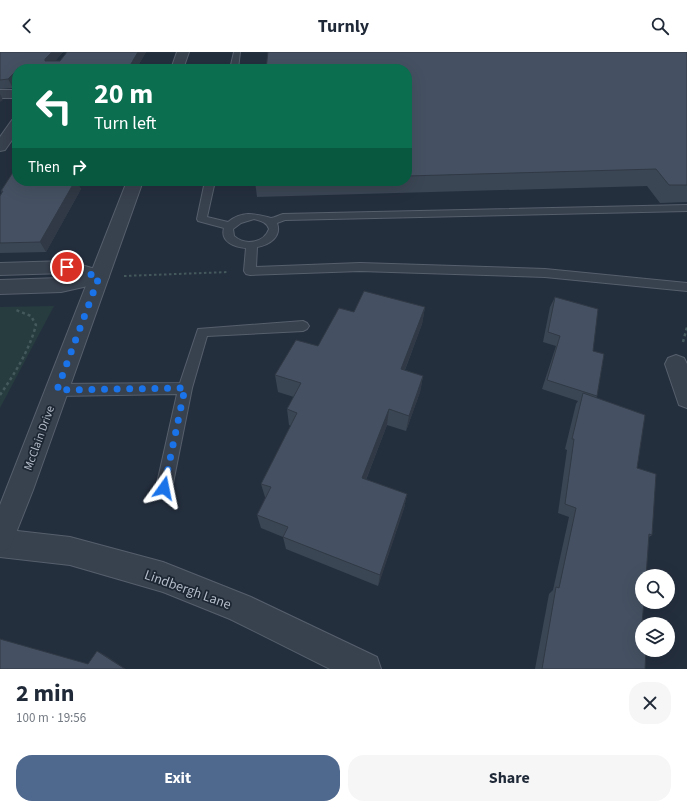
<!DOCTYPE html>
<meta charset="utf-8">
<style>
:root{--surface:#fff;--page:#f6f6f7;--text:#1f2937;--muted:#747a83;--accent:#4f688e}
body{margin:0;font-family:"Source Sans 3",sans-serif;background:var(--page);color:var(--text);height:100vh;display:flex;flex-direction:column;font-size:15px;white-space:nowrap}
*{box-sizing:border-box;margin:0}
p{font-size:13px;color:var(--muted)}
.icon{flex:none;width:22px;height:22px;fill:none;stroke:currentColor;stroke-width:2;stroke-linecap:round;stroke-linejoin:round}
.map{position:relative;height:617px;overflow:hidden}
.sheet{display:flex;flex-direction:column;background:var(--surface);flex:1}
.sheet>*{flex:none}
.guide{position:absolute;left:12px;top:12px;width:400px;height:122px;border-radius:16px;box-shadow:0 4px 16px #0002;background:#0b6e4f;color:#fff;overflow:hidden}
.fabs{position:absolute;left:635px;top:517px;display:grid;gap:8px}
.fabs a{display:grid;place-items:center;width:40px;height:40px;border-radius:50%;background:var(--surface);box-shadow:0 4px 16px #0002;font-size:20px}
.pin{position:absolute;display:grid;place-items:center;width:34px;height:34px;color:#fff;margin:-17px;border:2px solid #fff;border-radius:50%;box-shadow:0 1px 4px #0007}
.me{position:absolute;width:44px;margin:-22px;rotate:12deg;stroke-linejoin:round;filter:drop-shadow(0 0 3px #0008)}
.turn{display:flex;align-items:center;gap:14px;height:84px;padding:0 16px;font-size:18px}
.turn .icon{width:52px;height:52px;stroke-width:2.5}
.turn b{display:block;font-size:28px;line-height:34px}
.then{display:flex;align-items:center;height:38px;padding:0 16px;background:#0003;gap:8px;font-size:15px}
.round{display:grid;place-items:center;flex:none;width:42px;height:42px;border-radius:16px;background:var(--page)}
.headline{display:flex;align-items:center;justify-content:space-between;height:68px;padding:0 16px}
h1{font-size:24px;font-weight:700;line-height:30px}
.primary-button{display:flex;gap:8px;margin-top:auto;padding:8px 16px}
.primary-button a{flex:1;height:46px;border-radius:16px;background:var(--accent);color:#fff;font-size:16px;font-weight:700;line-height:46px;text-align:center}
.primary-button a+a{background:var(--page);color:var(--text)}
header{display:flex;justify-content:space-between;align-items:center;height:52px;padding:0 16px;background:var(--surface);font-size:18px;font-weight:700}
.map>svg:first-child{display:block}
.green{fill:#263c3f}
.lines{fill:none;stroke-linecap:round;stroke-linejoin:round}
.service-casing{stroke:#565f6c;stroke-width:2}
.minor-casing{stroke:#565f6c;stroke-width:2}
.tertiary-casing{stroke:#565f6c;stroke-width:2}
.path-far1{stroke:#44595c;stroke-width:2;stroke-dasharray:2.5 2.5;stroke-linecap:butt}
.path{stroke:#44595c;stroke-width:2.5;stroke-dasharray:3 3;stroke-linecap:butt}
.service{fill:#38414e;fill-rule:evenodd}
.minor{fill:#38414e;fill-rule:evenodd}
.tertiary{fill:#38414e;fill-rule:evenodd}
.wall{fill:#3b4654}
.shaded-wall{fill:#303945}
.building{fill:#455162;stroke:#303945}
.route{stroke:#1a73e8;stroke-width:7;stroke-dasharray:0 12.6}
.labels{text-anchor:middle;stroke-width:3.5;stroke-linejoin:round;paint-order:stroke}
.street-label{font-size:12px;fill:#b4bcc9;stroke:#1d2633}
.near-street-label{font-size:14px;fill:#b4bcc9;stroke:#1d2633}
</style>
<header><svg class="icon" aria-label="back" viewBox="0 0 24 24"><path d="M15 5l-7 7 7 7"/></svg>Turnly<svg class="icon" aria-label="search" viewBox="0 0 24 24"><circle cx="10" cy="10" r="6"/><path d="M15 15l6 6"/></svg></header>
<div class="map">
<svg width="687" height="617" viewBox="0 0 687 617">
<rect width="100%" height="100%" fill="#242f3e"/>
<path class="green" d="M 54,254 L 0,356 L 0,255 Z"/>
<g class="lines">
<g class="service-casing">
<path id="service" d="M 234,0 L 240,0 L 238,17 L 230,17 Z
M 205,129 L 215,129 L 207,165 L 228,170 C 243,158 255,162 271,166 C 274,166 279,163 283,162 L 687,153 L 687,159 L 285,168 L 277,171 C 282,185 269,193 257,195 L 256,215 L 360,211 L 545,217 L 687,231 L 687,239 L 545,225 L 360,219 L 250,223 L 246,222 L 244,219 L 246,196 C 235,195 220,190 224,176 L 198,169 L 197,167 ZM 254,167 C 261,169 267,170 269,177 C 264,191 245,194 234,184 L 233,177 L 241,171 Z
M 303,269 L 307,271 L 309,274 L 307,277 L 303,279 L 207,284 L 192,336 L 172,436 L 170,441 L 164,443 L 158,441 L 156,436 L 177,342 L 57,344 L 52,342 L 50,338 L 52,334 L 57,332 L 180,331 L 198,277 Z"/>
</g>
<g class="minor-casing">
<path id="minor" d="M 0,38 L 17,38 L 17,46 L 0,46 Z
M 17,67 L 17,81 L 5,98 L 0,99 L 0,85 L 12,68 Z
M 67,209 L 106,220 L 109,225 L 106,230 L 61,240 L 0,242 L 0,228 L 61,226 L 74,224 L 66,221 L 0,223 L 0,211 Z
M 676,303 L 684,306 L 687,312 L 687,356 L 679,353 L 665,312 L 668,306 Z
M 0,477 L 70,485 L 163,510 L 251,545 L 377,605 L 381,617 L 330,617 L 230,567 L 163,540 L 70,513 L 0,505 Z"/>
</g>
<g class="tertiary-casing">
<path id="tertiary" d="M 177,0 L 189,0 L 183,17 L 171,17 Z
M 127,129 L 143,129 L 33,438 L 10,496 L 0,500 L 0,453 Z"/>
</g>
<path class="path-far1" d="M 124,224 L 229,220"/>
<path class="path" d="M 683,290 L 687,275
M 0,343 C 15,321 29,299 36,273 L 31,264 L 16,258"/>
<use href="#service" class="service"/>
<use href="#minor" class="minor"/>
<use href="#tertiary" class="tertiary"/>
</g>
<path class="wall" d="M 0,0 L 63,0 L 55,9 L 60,9 L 67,0 L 146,0 L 136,17 L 17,17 L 17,32 L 13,36 L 0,37 Z
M 687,0 L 687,150 L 660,151 L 647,134 L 257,145 L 255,129 L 407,129 L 407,17 Z
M 17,129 L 82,129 L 79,134 L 81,137 L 46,200 L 0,201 L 0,144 L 2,141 L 1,139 Z
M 555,245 L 593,299 L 597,344 L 596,346 L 637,416 L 652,483 L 649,485 L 642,571 L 645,617 L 535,617 L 549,542 L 553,538 L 569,465 L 558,461 L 567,398 L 565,397 L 576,352 L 578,349 L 542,337 L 556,294 L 543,290 L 550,255 Z
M 425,255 L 422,272 L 405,318 L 423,324 L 420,340 L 406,379 L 387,373 L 366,428 L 407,442 L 404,456 L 378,534 L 286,497 L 283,485 L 261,476 L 257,463 L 266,446 L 265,445 L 261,432 L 291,374 L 289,373 L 287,357 L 294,345 L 278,340 L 275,323 L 318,294 L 354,260 Z"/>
<path class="shaded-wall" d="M 52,0 L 63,0 L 49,16 L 45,9 L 45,7 Z
M 138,0 L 146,0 L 136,17 L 128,17 Z
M 16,19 L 17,21 L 17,32 L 13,36 L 8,27 Z
M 0,42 L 3,48 L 0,50 Z
M 74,129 L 82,129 L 79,134 L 81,137 L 46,200 L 40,190 Z
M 425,255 L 422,272 L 399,333 L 401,317 Z
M 423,324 L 420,340 L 406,379 L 409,364 Z
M 389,357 L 387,373 L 361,440 L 362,426 Z
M 407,442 L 404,456 L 378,534 L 380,523 Z
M 97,599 L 105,603 L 126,617 L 125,617 Z"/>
<path class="building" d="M 0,0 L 52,0 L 45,7 L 45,9 L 60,9 L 67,0 L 138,0 L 128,17 L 17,17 L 17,19 L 16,19 L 8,27 L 0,28 Z
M 268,0 L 687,0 L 687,133 L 669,133 L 656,117 L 407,124 L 407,17 L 266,17 Z
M 17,114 L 17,129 L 75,129 L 40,190 L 0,191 L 0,144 L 3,139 L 1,139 Z
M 364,239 L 425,255 L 401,317 L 423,324 L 409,364 L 389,357 L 362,426 L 407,442 L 380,523 L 283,485 L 288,475 L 257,463 L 271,435 L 261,432 L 297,361 L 287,357 L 301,331 L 275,323 L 296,288 L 318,294 L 339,256 L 354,260 Z
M 555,245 L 598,257 L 593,299 L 604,302 L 597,344 L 547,328 L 560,284 L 548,280 Z
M 583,341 L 645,363 L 637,416 L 656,422 L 652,483 L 649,482 L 646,524 L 642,524 L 642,550 L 644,550 L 642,571 L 645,572 L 642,572 L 642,598 L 646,598 L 645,617 L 542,617 L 556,535 L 559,536 L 576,456 L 565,452 L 574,387 L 572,387 Z
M 0,587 L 88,612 L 97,599 L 125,617 L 0,617 Z"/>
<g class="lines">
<path class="route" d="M 67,215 L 99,225 L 57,338 L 185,336 L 164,436"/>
</g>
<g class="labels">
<g class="street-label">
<text transform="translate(39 386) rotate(-70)" y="4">McClain Drive</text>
</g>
<g class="near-street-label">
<text transform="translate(188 537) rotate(20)" y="5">Lindbergh Lane</text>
</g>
</g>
</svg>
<div class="fabs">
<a><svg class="icon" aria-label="search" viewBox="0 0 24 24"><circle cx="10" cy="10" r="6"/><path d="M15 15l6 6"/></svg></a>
<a><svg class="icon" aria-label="layers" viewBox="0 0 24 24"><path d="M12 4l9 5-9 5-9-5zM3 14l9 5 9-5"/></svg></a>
</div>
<div class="pin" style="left:67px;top:215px;background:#d93025"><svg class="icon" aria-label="arrive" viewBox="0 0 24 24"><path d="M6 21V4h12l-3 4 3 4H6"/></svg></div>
<svg class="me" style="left:164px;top:436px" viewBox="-20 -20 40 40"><path d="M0-17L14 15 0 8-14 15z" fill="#1a73e8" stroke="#fff" stroke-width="4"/></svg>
<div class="guide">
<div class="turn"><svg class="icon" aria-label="left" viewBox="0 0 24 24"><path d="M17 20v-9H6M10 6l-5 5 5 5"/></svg><div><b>20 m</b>Turn left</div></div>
<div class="then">Then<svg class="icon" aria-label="right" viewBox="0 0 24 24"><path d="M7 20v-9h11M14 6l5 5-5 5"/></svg></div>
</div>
</div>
<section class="sheet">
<div class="headline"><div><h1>2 min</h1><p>100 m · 19:56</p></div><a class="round"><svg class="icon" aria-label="close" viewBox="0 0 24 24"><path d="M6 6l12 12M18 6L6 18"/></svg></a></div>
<div class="primary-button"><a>Exit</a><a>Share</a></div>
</section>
